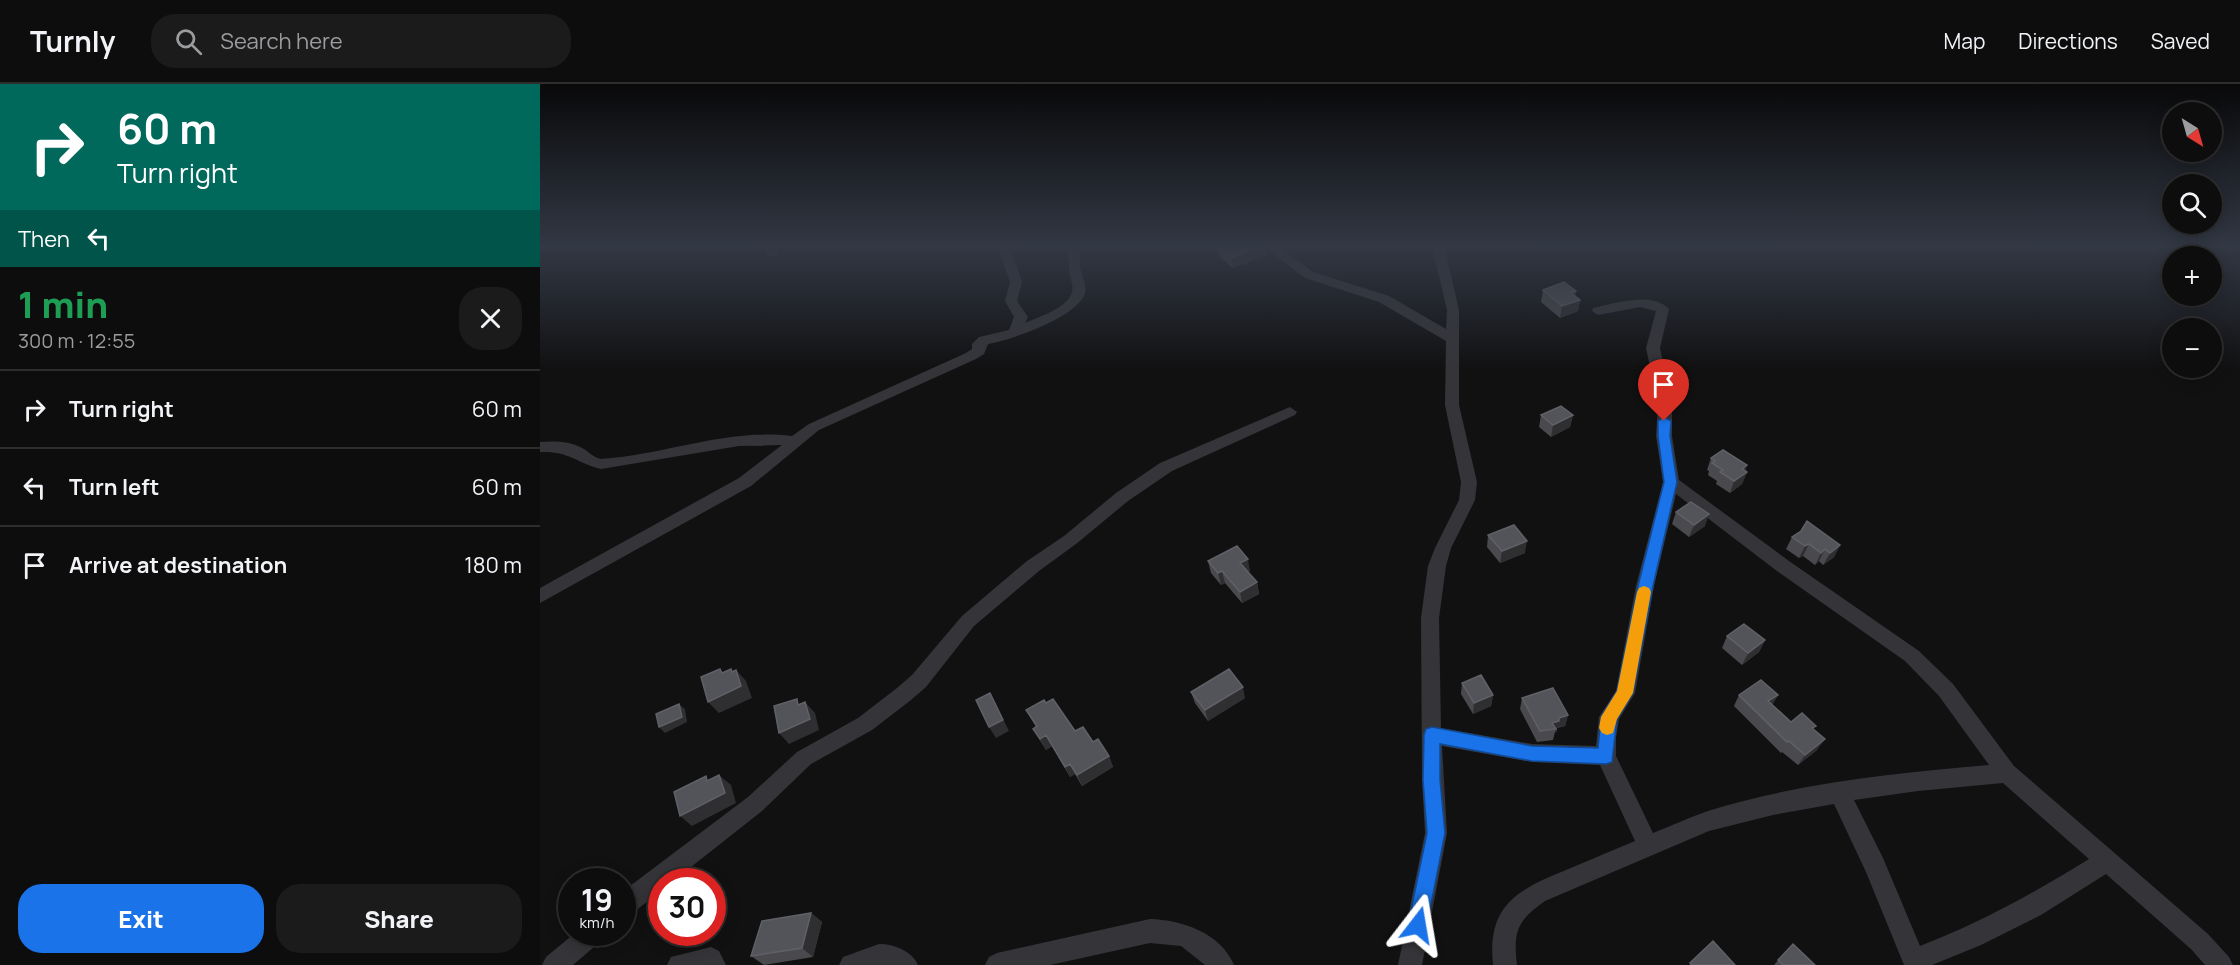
<!DOCTYPE html>
<meta charset="utf-8">
<style>
:root{--surface:#0d0d0e;--page:#1b1b1c;--text:#f1f3f6;--muted:#9a9c9e;--line:#2d2d2e;--accent:#1a73e8}
body{margin:0;font-family:Manrope,sans-serif;background:var(--page);color:var(--text);height:100vh;display:flex;flex-direction:column;font-size:22px;white-space:nowrap}
*{box-sizing:border-box;margin:0}
p{font-size:20px;color:var(--muted)}
.icon{flex:none;width:33px;height:33px;fill:none;stroke:currentColor;stroke-width:2;stroke-linecap:round;stroke-linejoin:round}
.map{position:relative;flex:1;overflow:hidden}
.side{display:flex;flex-direction:column;background:var(--surface);width:540px}
.side>*{flex:none}
.top-card{background:#00695c;color:#fff;overflow:hidden}
.needle{width:39px;rotate:143deg}
.buttons{position:absolute;left:1622px;top:18px;display:grid;gap:12px}
.buttons a{display:grid;place-items:center;width:60px;height:60px;border-radius:50%;background:var(--surface);box-shadow:0 3px 15px #0003,0 0 0 2px var(--line);font-size:30px}
.speed{position:absolute;left:18px;top:784px;display:flex;gap:12px;font-size:30px;font-weight:700;text-align:center}
.speed>*{display:grid;place-content:center;width:78px;height:78px;border-radius:50%;background:var(--surface);box-shadow:0 3px 15px #0003,0 0 0 2px var(--line);line-height:1}
.speed small{font-size:15px;font-weight:400}
.speed .limit{border:9px solid #d22;background:#fff;color:#111}
.pin{position:absolute;display:grid;place-items:center;width:51px;height:51px;color:#fff;margin:-62px -26px;border-radius:50% 50% 50% 0;rotate:-45deg;box-shadow:0 0 6px #0007}
.pin .icon{rotate:45deg}
.me{position:absolute;width:66px;margin:-33px;rotate:14deg;stroke-linejoin:round;filter:drop-shadow(0 0 4px #0008)}
.turn{display:flex;align-items:center;gap:21px;height:126px;padding:0 18px;font-size:27px}
.turn .icon{width:78px;height:78px;stroke-width:2.5}
.turn b{display:block;font-size:42px;line-height:51px}
.then{display:flex;align-items:center;height:57px;padding:0 18px;background:#0003;gap:12px;font-size:22px}
.round{display:grid;place-items:center;flex:none;width:63px;height:63px;border-radius:24px;background:var(--page)}
.overview{display:flex;align-items:center;justify-content:space-between;height:102px;padding:0 18px}
h1{font-size:36px;font-weight:800;line-height:45px;color:#1e9e55}
.cta{display:flex;gap:12px;margin-top:auto;padding:12px 18px}
.cta a{flex:1;height:69px;border-radius:24px;background:var(--accent);color:#fff;font-size:24px;font-weight:800;line-height:69px;text-align:center}
.cta a+a{background:var(--page);color:var(--text)}
ul{padding:0;list-style:none}
li{display:flex;align-items:center;gap:18px;height:78px;padding:0 18px;border-top:2px solid var(--line)}
li div{flex:1}
li b{display:block;font-size:22px}
li em{font-style:normal}
header{display:flex;align-items:center;gap:36px;box-sizing:border-box;height:84px;padding:0 30px;background:var(--surface);border-bottom:2px solid var(--line)}
header strong{font-size:28px}
nav{display:flex;gap:33px;margin-inline-start:auto;font-size:21px}
.search{width:420px;height:54px;background:var(--page);display:flex;align-items:center;gap:15px;box-sizing:border-box;padding:0 21px;border-radius:24px;color:var(--muted);font-size:22px}
main{display:flex;flex:1;min-height:0}
.map>svg:first-child{display:block}
.lines{fill:none;stroke-linecap:round;stroke-linejoin:round}
.minor{fill:#353539;fill-rule:evenodd}
.wall{fill:#4a4a4e}
.shaded-wall{fill:#2f2f32}
.building{fill:#535459;stroke:#606167;stroke-width:1.5}
.route{fill:#1a73e8;stroke:#114b97;stroke-width:1.5}
.slow{fill:#f59e0b}
</style>
<header>
<strong>Turnly</strong>
<div class="search"><svg class="icon" aria-label="search" viewBox="0 0 24 24"><circle cx="10" cy="10" r="6"/><path d="M15 15l6 6"/></svg>Search here</div>
<nav><a>Map</a><a>Directions</a><a>Saved</a></nav>
</header>
<main>
<section class="side">
<div class="top-card">
<div class="turn"><svg class="icon" aria-label="right" viewBox="0 0 24 24"><path d="M7 20v-9h11M14 6l5 5-5 5"/></svg><div><b>60 m</b>Turn right</div></div>
<div class="then">Then<svg class="icon" aria-label="left" viewBox="0 0 24 24"><path d="M17 20v-9H6M10 6l-5 5 5 5"/></svg></div>
</div>
<div class="overview"><div><h1>1 min</h1><p>300 m · 12:55</p></div><a class="round"><svg class="icon" aria-label="close" viewBox="0 0 24 24"><path d="M6 6l12 12M18 6L6 18"/></svg></a></div>
<ul>
<li><svg class="icon" aria-label="right" viewBox="0 0 24 24"><path d="M7 20v-9h11M14 6l5 5-5 5"/></svg><div><b>Turn right</b></div><em>60 m</em></li>
<li><svg class="icon" aria-label="left" viewBox="0 0 24 24"><path d="M17 20v-9H6M10 6l-5 5 5 5"/></svg><div><b>Turn left</b></div><em>60 m</em></li>
<li><svg class="icon" aria-label="arrive" viewBox="0 0 24 24"><path d="M6 21V4h12l-3 4 3 4H6"/></svg><div><b>Arrive at destination</b></div><em>180 m</em></li>
</ul>
<div class="cta"><a>Exit</a><a>Share</a></div>
</section>
<div class="map">
<svg width="1700" height="881" viewBox="0 0 1700 881">
<rect width="100%" height="100%" fill="#111112"/>
<g class="lines">
<path class="minor" d="M 223,162 L 235,162 L 238,169 L 236,172 L 228,172 Z
M 458,162 L 470,162 L 482,198 L 477,217 L 488,233 L 485,239 C 500,232 537,222 532,200 C 529,186 527,176 530,162 L 541,163 C 541,169 539,176 540,182 C 541,191 547,200 545,209 C 538,233 471,256 448,260 L 444,270 L 436,275 L 279,346 L 211,402 L 0,519 L 0,504 L 199,394 L 242,361 L 199,362 L 61,385 C 34,378 30,367 0,368 L 0,358 C 15,357 30,357 44,365 C 50,369 53,373 61,375 C 125,371 187,344 252,352 L 269,340 L 426,269 L 432,265 L 432,260 L 439,253 L 469,246 L 474,233 L 465,217 L 470,198 Z
M 723,162 L 737,162 L 773,188 L 849,212 L 906,245 L 907,226 L 892,162 L 904,162 L 919,226 L 919,321 L 937,398 L 935,416 L 911,464 L 906,482 L 899,534 L 901,644 L 992,660 L 1056,662 L 1059,633 L 1076,607 L 1096,502 L 1123,398 L 1116,352 L 1118,321 L 1106,264 L 1116,227 L 1100,223 L 1058,231 L 1052,227 L 1053,224 C 1075,219 1112,207 1129,225 L 1120,264 L 1132,321 L 1132,352 L 1139,396 L 1249,477 L 1379,567 L 1413,600 L 1474,682 L 1668,850 L 1689,873 L 1693,881 L 1665,881 L 1652,866 L 1566,790 L 1501,831 L 1441,861 L 1392,881 L 1364,881 L 1326,788 L 1294,720 L 1233,731 L 1169,747 L 1005,817 C 977,837 973,847 977,881 L 953,881 C 947,821 977,806 1026,786 C 1049,776 1072,767 1095,757 L 1060,681 L 992,678 L 902,662 L 907,749 L 882,881 L 858,881 L 885,749 L 882,696 L 881,534 L 888,482 L 895,464 L 919,416 L 921,398 L 905,321 L 906,257 L 839,218 L 765,194 ZM 1136,410 L 1237,487 L 1365,577 L 1399,612 L 1449,681 C 1357,689 1257,699 1168,727 C 1150,733 1131,742 1113,749 L 1076,672 L 1076,654 L 1079,635 L 1095,609 L 1114,502 ZM 1463,699 L 1549,775 C 1494,809 1440,839 1380,862 L 1343,774 L 1314,716 L 1378,707 Z
M 750,323 L 757,328 L 755,331 L 632,387 L 588,417 L 536,460 L 499,487 L 434,542 L 386,603 L 371,616 L 332,646 L 271,680 L 222,727 L 132,798 L 122,798 L 122,806 L 90,831 L 82,834 L 82,808 L 208,713 L 257,668 L 318,634 L 357,604 L 372,591 L 422,532 L 487,477 L 524,452 L 576,409 L 620,379 Z
M 610,835 C 642,836 681,849 694,881 L 665,881 L 641,862 L 610,859 L 510,881 L 445,881 L 449,873 L 457,869 Z
M 35,849 L 65,849 L 61,857 L 33,881 L 2,881 L 6,873 Z
M 339,860 C 354,860 372,867 378,881 L 299,881 L 303,873 Z
M 171,863 L 179,867 L 186,881 L 127,881 L 131,873 Z"/>
</g>
<path class="wall" d="M 678,162 L 726,162 L 727,171 L 693,184 L 679,172 Z
M 1003,206 L 1036,207 L 1035,212 L 1040,216 L 1038,227 L 1020,234 L 1001,218 Z
M 1001,331 L 1033,331 L 1030,343 L 1011,353 L 999,343 Z
M 1171,374 L 1207,381 L 1205,387 L 1207,388 L 1202,400 L 1190,409 L 1176,400 L 1177,397 L 1168,391 L 1169,387 L 1167,386 Z
M 1136,428 L 1165,442 L 1149,453 L 1132,440 Z
M 948,451 L 985,469 L 960,479 L 947,463 Z
M 1252,453 L 1300,461 L 1294,473 L 1283,481 L 1279,477 L 1275,481 L 1263,472 L 1259,474 L 1246,465 Z
M 668,477 L 710,487 L 708,488 L 717,498 L 719,510 L 702,519 L 685,499 L 681,501 L 671,489 Z
M 1187,552 L 1225,556 L 1219,568 L 1202,581 L 1182,564 Z
M 922,599 L 953,611 L 951,622 L 933,630 L 921,610 Z
M 651,608 L 705,614 L 668,637 L 655,619 Z
M 1199,611 L 1238,611 L 1232,621 L 1251,638 L 1274,645 L 1277,666 L 1258,681 L 1242,668 L 1241,669 L 1194,622 Z
M 982,614 L 1028,631 L 1025,642 L 1017,644 L 1017,648 L 1015,648 L 1013,656 L 997,658 L 980,625 Z
M 506,619 L 535,647 L 553,658 L 569,672 L 573,683 L 542,702 L 535,690 L 530,693 L 512,662 L 506,666 L 493,645 L 496,643 L 486,626 Z
M 271,829 L 282,838 L 273,873 L 224,881 L 211,872 Z
M 1253,860 L 1275,881 L 1234,881 Z"/>
<path class="shaded-wall" d="M 723,162 L 726,162 L 727,171 L 693,184 L 691,174 Z
M 1036,207 L 1034,218 L 1040,216 L 1038,227 L 1020,234 L 1022,222 L 1031,209 Z
M 1033,331 L 1030,343 L 1011,353 L 1013,341 Z
M 1207,381 L 1203,391 L 1207,388 L 1202,400 L 1190,409 L 1194,397 L 1202,385 Z
M 1169,430 L 1165,442 L 1149,453 L 1154,441 Z
M 987,457 L 985,469 L 960,479 L 962,467 Z
M 1269,460 L 1263,472 L 1259,474 L 1265,462 Z
M 1300,461 L 1294,473 L 1283,481 L 1290,469 Z
M 1285,465 L 1279,477 L 1275,481 L 1281,469 Z
M 708,475 L 710,487 L 703,491 L 700,479 Z
M 682,487 L 685,499 L 681,501 L 678,489 Z
M 717,498 L 719,510 L 702,519 L 700,508 Z
M 1225,556 L 1219,568 L 1202,581 L 1208,569 Z
M 191,585 L 198,593 L 196,586 L 206,597 L 212,614 L 179,629 L 168,618 L 192,588 Z
M 703,603 L 705,614 L 668,637 L 665,626 Z
M 450,609 L 469,647 L 456,654 L 449,643 Z
M 953,611 L 951,622 L 933,630 L 934,619 Z
M 1238,611 L 1231,622 L 1228,617 Z
M 265,618 L 275,629 L 279,646 L 249,660 L 239,649 Z
M 139,620 L 145,625 L 147,638 L 125,649 L 119,643 Z
M 1028,631 L 1025,642 L 1017,644 L 1017,648 L 1015,648 L 1016,645 L 1012,639 L 1019,634 Z
M 506,651 L 512,662 L 506,666 L 500,655 Z
M 1285,655 L 1277,666 L 1258,681 L 1265,671 Z
M 569,672 L 573,683 L 542,702 L 537,691 Z
M 530,680 L 535,690 L 530,693 L 525,683 Z
M 179,691 L 191,701 L 196,719 L 152,742 L 140,732 Z
M 271,829 L 282,838 L 273,873 L 262,864 Z"/>
<path class="building" d="M 678,162 L 723,162 L 691,174 Z
M 1024,198 L 1036,207 L 1031,209 L 1040,216 L 1022,222 L 1003,206 Z
M 1021,322 L 1033,331 L 1013,341 L 1001,331 Z
M 1183,366 L 1207,381 L 1202,385 L 1207,388 L 1194,397 L 1180,388 L 1183,386 L 1172,379 L 1175,377 L 1171,374 Z
M 1151,418 L 1169,430 L 1154,441 L 1136,428 Z
M 1267,437 L 1300,461 L 1290,469 L 1285,465 L 1281,469 L 1269,460 L 1265,462 L 1252,453 L 1261,447 Z
M 974,441 L 987,457 L 962,467 L 948,451 Z
M 697,462 L 708,475 L 700,479 L 717,498 L 700,508 L 682,487 L 678,489 L 668,477 Z
M 1204,540 L 1225,556 L 1208,569 L 1187,552 Z
M 180,585 L 182,589 L 191,585 L 192,588 L 196,586 L 201,602 L 168,618 L 161,593 Z
M 689,585 L 703,603 L 665,626 L 651,608 Z
M 941,591 L 953,611 L 934,619 L 922,599 Z
M 1221,596 L 1238,611 L 1228,617 L 1251,638 L 1262,629 L 1276,642 L 1272,644 L 1285,655 L 1265,671 L 1249,657 L 1247,658 L 1199,611 Z
M 1013,604 L 1028,631 L 1019,634 L 1019,637 L 1012,639 L 1016,645 L 1000,647 L 982,614 Z
M 450,609 L 463,636 L 449,643 L 436,616 Z
M 257,615 L 258,621 L 265,618 L 270,635 L 239,649 L 234,622 Z
M 513,615 L 535,647 L 543,643 L 553,658 L 558,655 L 569,672 L 537,691 L 530,680 L 525,683 L 506,651 L 500,655 L 493,645 L 497,642 L 486,626 L 504,616 L 506,619 Z
M 139,620 L 142,633 L 119,643 L 116,630 Z
M 179,691 L 185,709 L 140,732 L 134,708 L 166,692 L 167,697 Z
M 271,829 L 262,864 L 211,872 L 222,837 Z
M 1173,857 L 1195,881 L 1151,881 L 1150,879 Z
M 1253,860 L 1275,881 L 1243,881 L 1238,876 Z"/>
<linearGradient id="sky" x2="0" y2="1"><stop stop-color="#09090a"/><stop offset="0.57" stop-color="#323844"/><stop offset="1" stop-color="#323844" stop-opacity="0"/></linearGradient>
<rect width="1700" height="285" fill="url(#sky)"/>
<path class="route" d="M 1124,333 L 1131,337 L 1130,352 L 1137,398 L 1113,502 L 1093,609 L 1077,635 L 1072,678 L 1066,680 L 992,677 L 900,660 L 900,696 L 905,749 L 887,841 L 885,847 L 878,850 L 871,847 L 868,841 L 887,749 L 883,696 L 884,651 L 886,645 L 892,643 L 992,662 L 1058,664 L 1061,633 L 1077,607 L 1098,502 L 1124,398 L 1118,352 L 1118,337 Z"/>
<path class="slow" d="M 1104,502 L 1109,504 L 1111,508 L 1093,609 L 1077,635 L 1073,649 L 1067,651 L 1062,649 L 1059,644 L 1061,633 L 1077,607 L 1097,508 L 1099,504 Z"/>
</svg>
<div class="buttons">
<a><svg class="needle" viewBox="-14 -14 28 28"><path d="M0-13l5 13h-10z" fill="#e53935"/><path d="M0 13l5-13h-10z" fill="#9a9c9e"/></svg></a>
<a><svg class="icon" aria-label="search" viewBox="0 0 24 24"><circle cx="10" cy="10" r="6"/><path d="M15 15l6 6"/></svg></a>
<a>+</a>
<a>−</a>
</div>
<div class="speed"><div>19<small>km/h</small></div><div class="limit">30</div></div>
<div class="pin" style="left:1124px;top:337px;background:#d93025"><svg class="icon" aria-label="arrive" viewBox="0 0 24 24"><path d="M6 21V4h12l-3 4 3 4H6"/></svg></div>
<svg class="me" style="left:878px;top:841px" viewBox="-20 -20 40 40"><path d="M0-17L14 15 0 8-14 15z" fill="#1a73e8" stroke="#fff" stroke-width="4"/></svg>
</div>
</main>
